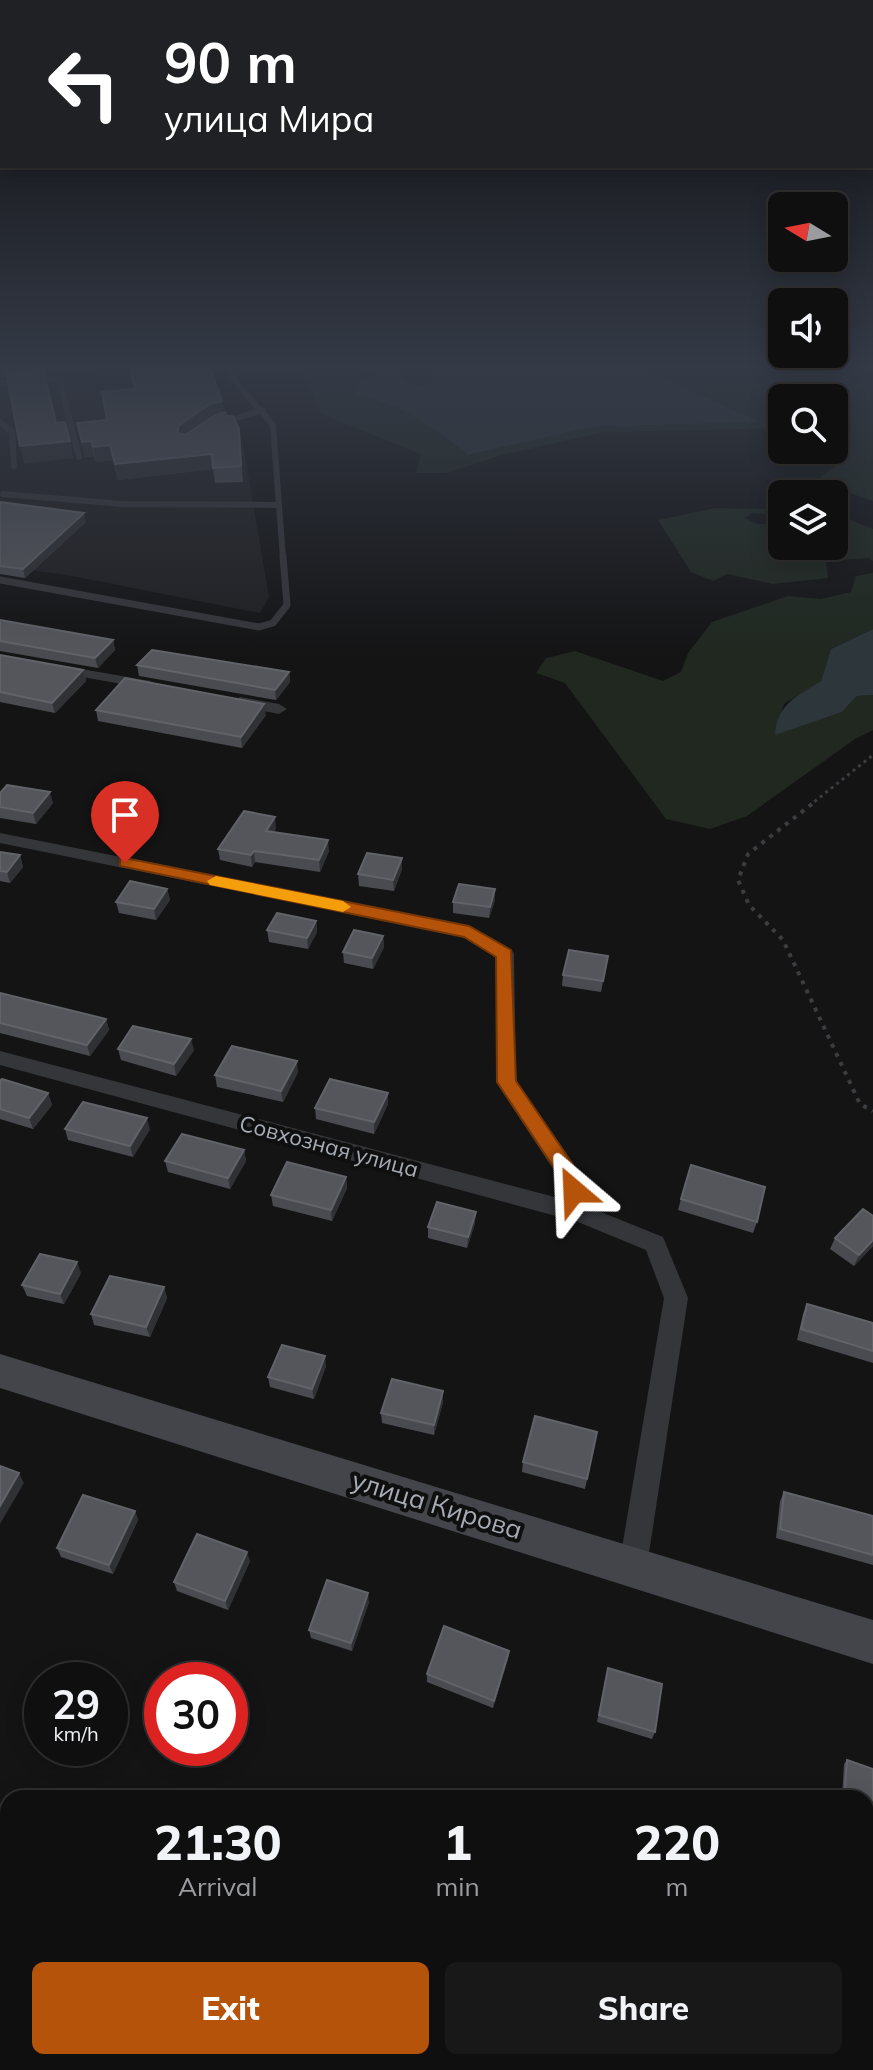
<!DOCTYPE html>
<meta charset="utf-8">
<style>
:root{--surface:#0f0f10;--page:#181819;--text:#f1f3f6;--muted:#9b9c9f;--line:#2f2f30;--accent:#b45309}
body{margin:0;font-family:Mulish,sans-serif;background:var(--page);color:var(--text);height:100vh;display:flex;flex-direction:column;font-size:30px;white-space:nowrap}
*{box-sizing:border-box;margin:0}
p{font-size:26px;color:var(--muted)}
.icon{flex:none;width:44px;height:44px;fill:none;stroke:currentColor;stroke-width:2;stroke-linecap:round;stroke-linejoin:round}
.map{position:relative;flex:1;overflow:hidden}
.sheet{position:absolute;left:0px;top:1790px;width:874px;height:280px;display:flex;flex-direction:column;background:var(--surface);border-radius:24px 24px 0 0;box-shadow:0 4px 20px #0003,0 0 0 2px var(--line)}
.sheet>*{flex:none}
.hud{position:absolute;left:0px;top:0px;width:874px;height:168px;box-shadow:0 4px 20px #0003,0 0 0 2px var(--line);background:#202124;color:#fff;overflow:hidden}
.needle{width:52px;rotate:280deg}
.fabs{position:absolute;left:768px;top:192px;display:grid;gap:16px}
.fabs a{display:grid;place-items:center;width:80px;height:80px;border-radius:12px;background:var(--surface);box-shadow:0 4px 20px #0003,0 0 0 2px var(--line);font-size:40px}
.speed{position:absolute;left:24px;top:1662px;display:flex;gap:16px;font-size:40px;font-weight:700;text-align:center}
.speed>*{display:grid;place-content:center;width:104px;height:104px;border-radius:50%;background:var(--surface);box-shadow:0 4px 20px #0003,0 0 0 2px var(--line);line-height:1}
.speed small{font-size:20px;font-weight:400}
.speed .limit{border:12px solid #d22;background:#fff;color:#111}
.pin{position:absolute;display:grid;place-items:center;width:68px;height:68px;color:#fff;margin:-82px -34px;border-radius:50% 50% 50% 0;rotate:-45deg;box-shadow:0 0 8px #0007}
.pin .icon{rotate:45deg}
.me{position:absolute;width:88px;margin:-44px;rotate:334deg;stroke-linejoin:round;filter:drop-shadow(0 0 6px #0008)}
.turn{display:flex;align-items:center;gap:28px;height:168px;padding:0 32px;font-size:36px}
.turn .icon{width:104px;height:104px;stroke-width:2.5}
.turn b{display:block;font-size:56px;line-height:68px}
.eta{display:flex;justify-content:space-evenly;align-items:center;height:136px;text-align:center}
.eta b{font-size:48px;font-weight:800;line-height:56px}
.primary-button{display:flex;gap:16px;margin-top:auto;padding:16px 32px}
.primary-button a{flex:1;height:92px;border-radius:12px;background:var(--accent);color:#fff;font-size:32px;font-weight:800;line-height:92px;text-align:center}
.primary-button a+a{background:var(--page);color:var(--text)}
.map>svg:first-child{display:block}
.built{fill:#202022}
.green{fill:#202820}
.water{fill:#2d363b}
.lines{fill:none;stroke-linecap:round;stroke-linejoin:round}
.path-far1{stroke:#3b3d41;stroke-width:3;stroke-dasharray:3 4;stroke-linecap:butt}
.path{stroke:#3b3d41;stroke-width:4;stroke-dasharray:4 6;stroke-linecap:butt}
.lane-far1{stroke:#35363a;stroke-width:6}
.lane{stroke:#35363a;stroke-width:7}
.street{fill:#35363a;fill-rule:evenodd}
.secondary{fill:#43454a;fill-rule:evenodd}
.wall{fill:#4a4b50}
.shaded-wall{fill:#303134}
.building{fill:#54565b;stroke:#616369;stroke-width:2}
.route{fill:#b45309;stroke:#753606;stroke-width:2}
.slow{fill:#f59e0b}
.labels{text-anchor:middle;stroke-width:8;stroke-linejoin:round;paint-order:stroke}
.street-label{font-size:22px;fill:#a6acb5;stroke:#0f0f10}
.near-street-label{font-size:26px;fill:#a6acb5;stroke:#0f0f10}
</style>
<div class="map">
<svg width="873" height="2070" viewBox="0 0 873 2070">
<rect width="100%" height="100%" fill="#141415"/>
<path class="built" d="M 0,364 L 208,364 L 227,416 L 242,439 L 269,597 L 260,613 L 67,575 L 0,566 Z"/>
<path class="green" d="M 298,364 L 357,364 L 376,376 L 355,395 C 401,405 434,425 469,455 L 591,427 L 757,422 L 633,364 L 848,364 L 873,380 L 873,501 L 820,483 L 821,476 L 840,463 L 809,450 L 834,450 L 834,398 L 782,398 L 782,428 L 605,432 L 502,455 L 446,473 L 416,473 L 421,454 L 321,414 Z
M 393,364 L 444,364 L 428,372 L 435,382 L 417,387 L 404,379 Z
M 715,508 L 765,509 L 765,514 L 752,513 L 744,518 L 757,524 L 776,524 L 776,532 L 782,532 L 782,546 L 834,546 L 834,513 L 873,529 L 873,561 L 869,558 L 826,561 L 828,578 L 773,584 L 727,574 L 713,581 L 691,572 L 658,520 Z
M 873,573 L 873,629 L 831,649 L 821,681 L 784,704 L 775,734 L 842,712 L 857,696 L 873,695 L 873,730 L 855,739 L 747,816 L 710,829 L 666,819 L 565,683 L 536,673 L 546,658 L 575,651 L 663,681 L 681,672 L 688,653 L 712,622 L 788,596 L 821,599 L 851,592 L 856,576 Z"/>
<path class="water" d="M 357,364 L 393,364 L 404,379 L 418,387 L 434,382 L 428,372 L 444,364 L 633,364 L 759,422 L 591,427 L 468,455 C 433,425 400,404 355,395 L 360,383 L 376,376 Z
M 873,629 L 873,695 L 857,696 L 842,712 L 775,735 C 777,704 797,696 821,681 L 831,649 Z"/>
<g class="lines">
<path class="path-far1" d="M 809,806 L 873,755"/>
<path class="path" d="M 812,804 L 748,854 L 738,880 L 749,905 L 783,940 L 860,1104 L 873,1111"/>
<path class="lane-far1" d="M 225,364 L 235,381 L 273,425 L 283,558
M 0,374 L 45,371
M 0,383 L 56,379 L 60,382 L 79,457
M 0,422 L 12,432 L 14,466
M 224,422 L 263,410
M 3,494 L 123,504 L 279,505"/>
<path class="lane" d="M 0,580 L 259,627 L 273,623 L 287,605 L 283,556"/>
<path class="street" d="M 59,665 L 150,681 L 157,685 L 150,689 L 54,672 L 54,666 Z
M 240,697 L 279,704 L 287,709 L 279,714 L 235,705 L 232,702 Z
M 0,833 L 469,926 L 512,950 L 514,954 L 516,1081 L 573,1163 L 591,1208 L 663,1237 L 688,1298 L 647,1566 L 643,1576 L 633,1580 L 623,1576 L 619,1566 L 664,1298 L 646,1250 L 578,1222 L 0,1065 L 0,1051 L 566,1200 L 555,1172 L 496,1082 L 496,957 L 464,937 L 0,843 Z"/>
<path class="secondary" d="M 0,1354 L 873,1620 L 873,1664 L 0,1388 Z"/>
</g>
<path class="wall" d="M 5,364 L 91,364 L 92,372 L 50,373 L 49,368 L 45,365 L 6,368 Z
M 129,365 L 223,413 L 227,416 L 239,429 L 243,482 L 215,483 L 213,469 L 118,480 L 113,460 L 96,462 L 94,456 L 85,457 L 77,423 L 107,420 L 134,389 Z
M 0,502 L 86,522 L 25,578 L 0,574 Z
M 0,620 L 113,640 L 115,650 L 98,668 L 0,651 Z
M 0,655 L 83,670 L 86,681 L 55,713 L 0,702 Z
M 137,665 L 289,672 L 290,682 L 276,700 L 139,676 Z
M 96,710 L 266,715 L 242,748 L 98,721 Z
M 0,793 L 53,803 L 36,824 L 0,818 Z
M 276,828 L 274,832 L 329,851 L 320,872 L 255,862 L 252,867 L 220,860 L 218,849 Z
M 0,852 L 20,855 L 23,867 L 10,883 L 0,881 Z
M 402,869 L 394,891 L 359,886 L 358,874 Z
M 167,889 L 170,900 L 156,920 L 119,913 L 116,902 Z
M 495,889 L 495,900 L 489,918 L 453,913 L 453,902 Z
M 316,921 L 317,932 L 308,949 L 269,942 L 267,930 Z
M 383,936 L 384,947 L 373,969 L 344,963 L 343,952 Z
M 606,967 L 601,992 L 562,986 L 563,975 Z
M 0,993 L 106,1019 L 109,1030 L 90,1056 L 0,1033 Z
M 118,1049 L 194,1050 L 176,1076 L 121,1060 Z
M 298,1072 L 283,1102 L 217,1087 L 215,1075 Z
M 0,1081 L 48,1093 L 52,1105 L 33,1129 L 0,1119 Z
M 388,1104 L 374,1134 L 316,1119 L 315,1108 Z
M 65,1129 L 150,1129 L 133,1157 L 68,1140 Z
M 244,1150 L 246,1161 L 230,1189 L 168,1172 L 165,1161 Z
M 346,1177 L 347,1188 L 332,1221 L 273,1206 L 271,1195 Z
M 681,1199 L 757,1222 L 753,1233 L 678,1210 Z
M 475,1223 L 467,1248 L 428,1238 L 428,1227 Z
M 835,1238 L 873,1246 L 854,1266 L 830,1249 Z
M 81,1273 L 64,1304 L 27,1296 L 22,1285 Z
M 164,1287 L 167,1298 L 150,1337 L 94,1325 L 91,1314 Z
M 807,1304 L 873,1323 L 873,1363 L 797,1340 L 803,1314 Z
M 326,1366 L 314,1399 L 270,1387 L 268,1377 Z
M 443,1402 L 434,1435 L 382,1423 L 381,1413 Z
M 597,1432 L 585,1489 L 522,1472 L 523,1462 Z
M 784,1492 L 873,1516 L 873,1565 L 776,1538 L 780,1501 Z
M 135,1511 L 138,1520 L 113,1574 L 61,1557 L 57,1548 Z
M 250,1561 L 228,1610 L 177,1591 L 174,1582 Z
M 369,1602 L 352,1651 L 311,1638 L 309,1630 Z
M 509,1651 L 508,1659 L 493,1708 L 427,1682 L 427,1674 Z
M 608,1668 L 655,1732 L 652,1739 L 597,1722 Z
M 847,1760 L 873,1769 L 873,1827 L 866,1824 L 866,1798 L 842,1798 L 844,1764 Z"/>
<path class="shaded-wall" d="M 222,401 L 223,415 L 181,440 L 177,433 L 179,425 L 210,404 Z
M 70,441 L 73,458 L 24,464 L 20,446 Z
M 91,441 L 94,456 L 85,457 L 82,442 Z
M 110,445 L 113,460 L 96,462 L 93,447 Z
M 212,454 L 214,469 L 118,480 L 115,464 Z
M 84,513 L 86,522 L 25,578 L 23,569 Z
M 113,640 L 115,650 L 98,668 L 95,658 Z
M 83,670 L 86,681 L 55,713 L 52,703 Z
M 289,672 L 290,682 L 276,700 L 275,690 Z
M 264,704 L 266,715 L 242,748 L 241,737 Z
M 50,792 L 53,803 L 36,824 L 33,813 Z
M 275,817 L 276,828 L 267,842 L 266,831 Z
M 328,840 L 329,851 L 320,872 L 319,860 Z
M 254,851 L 255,862 L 252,867 L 251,855 Z
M 20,855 L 23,867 L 10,883 L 7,872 Z
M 402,858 L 402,869 L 394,891 L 393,880 Z
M 167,889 L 170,900 L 156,920 L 154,909 Z
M 495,889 L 495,900 L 489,918 L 490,907 Z
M 316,921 L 317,932 L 308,949 L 307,938 Z
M 383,936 L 384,947 L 373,969 L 372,958 Z
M 106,1019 L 109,1030 L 90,1056 L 87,1045 Z
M 191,1039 L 194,1050 L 176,1076 L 174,1064 Z
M 297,1061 L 298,1072 L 283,1102 L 281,1091 Z
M 48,1093 L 52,1105 L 33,1129 L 29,1118 Z
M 388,1093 L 388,1104 L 374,1134 L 374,1122 Z
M 147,1118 L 150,1129 L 133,1157 L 130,1146 Z
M 244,1150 L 246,1161 L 230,1189 L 228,1178 Z
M 346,1177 L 347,1188 L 332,1221 L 331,1210 Z
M 476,1212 L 475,1223 L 467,1248 L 468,1237 Z
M 873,1240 L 873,1246 L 854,1266 L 859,1255 Z
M 77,1262 L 81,1273 L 64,1304 L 60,1294 Z
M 164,1287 L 167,1298 L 150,1337 L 146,1327 Z
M 325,1356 L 326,1366 L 314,1399 L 312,1389 Z
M 443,1391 L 443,1402 L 434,1435 L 434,1425 Z
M 19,1473 L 24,1483 L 0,1524 L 0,1506 Z
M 135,1511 L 138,1520 L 113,1574 L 109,1565 Z
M 247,1552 L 250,1561 L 228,1610 L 225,1601 Z
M 368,1593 L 369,1602 L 352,1651 L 351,1643 Z
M 509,1651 L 508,1659 L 493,1708 L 494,1701 Z
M 148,2062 L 153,2062 L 151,2070 L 146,2070 Z
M 292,2062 L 295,2062 L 293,2070 L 290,2070 Z"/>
<path class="building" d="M 209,364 L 222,401 L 210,404 L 179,425 L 177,433 L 185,435 L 216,415 L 225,412 L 227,416 L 233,416 L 239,429 L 241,466 L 213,468 L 212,454 L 115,464 L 110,445 L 93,447 L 91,441 L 82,442 L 77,423 L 107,420 L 102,392 L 135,389 L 129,365 Z
M 43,369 L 56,423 L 65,422 L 70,441 L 20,446 L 6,372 Z
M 0,502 L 84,513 L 23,569 L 0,566 Z
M 0,620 L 113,640 L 95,658 L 0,641 Z
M 152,650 L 289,672 L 275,690 L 137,665 Z
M 0,655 L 83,670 L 52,703 L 0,692 Z
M 125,678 L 264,704 L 241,737 L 96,710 Z
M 7,785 L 50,792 L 33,813 L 0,807 L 0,793 Z
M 244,811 L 275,817 L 266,831 L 328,840 L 319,860 L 254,851 L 251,855 L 218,849 Z
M 0,852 L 20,855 L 7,872 L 0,871 Z
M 367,853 L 402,858 L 393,880 L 358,874 Z
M 130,881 L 167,889 L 154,909 L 116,902 Z
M 459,884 L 495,889 L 490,907 L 453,902 Z
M 277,913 L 316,921 L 307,938 L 267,930 Z
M 354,930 L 383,936 L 372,958 L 343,952 Z
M 569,950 L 608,956 L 603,981 L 563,975 Z
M 0,993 L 106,1019 L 87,1045 L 0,1023 Z
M 133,1026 L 191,1039 L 174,1064 L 118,1049 Z
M 232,1046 L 297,1061 L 281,1091 L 215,1075 Z
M 2,1079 L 48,1093 L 29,1118 L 0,1109 L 0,1081 Z
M 330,1079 L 388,1093 L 374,1122 L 315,1108 Z
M 83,1102 L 147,1118 L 130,1146 L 65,1129 Z
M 182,1134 L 244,1150 L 228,1178 L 165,1161 Z
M 287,1162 L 346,1177 L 331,1210 L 271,1195 Z
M 691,1165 L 765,1187 L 757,1222 L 681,1199 Z
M 437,1202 L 476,1212 L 468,1237 L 428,1227 Z
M 863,1209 L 873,1216 L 873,1240 L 859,1255 L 835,1238 Z
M 40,1254 L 77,1262 L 60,1294 L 22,1285 Z
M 110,1276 L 164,1287 L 146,1327 L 91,1314 Z
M 807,1304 L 873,1323 L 873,1351 L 801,1329 Z
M 282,1345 L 325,1356 L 312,1389 L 268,1377 Z
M 392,1379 L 443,1391 L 434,1425 L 381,1413 Z
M 535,1416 L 597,1432 L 587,1479 L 523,1462 Z
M 0,1466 L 19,1473 L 0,1506 Z
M 784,1492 L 873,1516 L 873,1555 L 780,1529 Z
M 83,1495 L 135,1511 L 109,1565 L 57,1548 Z
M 197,1534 L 247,1552 L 225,1601 L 174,1582 Z
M 327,1580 L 368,1593 L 351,1643 L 309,1630 Z
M 444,1626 L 509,1651 L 494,1701 L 427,1674 Z
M 608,1668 L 662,1684 L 655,1732 L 599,1715 Z
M 847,1760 L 873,1769 L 873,1822 L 866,1820 L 866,1798 L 844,1798 Z
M 72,2062 L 148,2062 L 146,2070 L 70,2070 Z
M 220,2062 L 292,2062 L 290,2070 L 218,2070 Z
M 346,2067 L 364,2070 L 346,2070 Z"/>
<linearGradient id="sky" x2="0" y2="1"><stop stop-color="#0b0b0c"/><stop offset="0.56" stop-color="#343a46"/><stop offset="1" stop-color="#343a46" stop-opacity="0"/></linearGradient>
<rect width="873" height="654" fill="url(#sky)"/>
<path class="route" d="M 125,858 L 469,926 L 511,950 L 516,1081 L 572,1163 L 584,1191 L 581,1197 L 567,1197 L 556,1171 L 497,1082 L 496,957 L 464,937 L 120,866 L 120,859 Z"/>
<path class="slow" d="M 216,876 L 343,901 L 351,907 L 343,912 L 210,885 L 207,881 Z"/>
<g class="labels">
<g class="street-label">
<text transform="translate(329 1146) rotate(15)" y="8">Совхозная улица</text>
</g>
<g class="near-street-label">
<text transform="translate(437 1505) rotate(17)" y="9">улица Кирова</text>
</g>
</g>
</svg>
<div class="fabs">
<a><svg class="needle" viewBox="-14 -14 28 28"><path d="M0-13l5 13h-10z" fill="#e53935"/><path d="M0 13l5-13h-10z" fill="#9b9c9f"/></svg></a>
<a><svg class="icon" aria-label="sound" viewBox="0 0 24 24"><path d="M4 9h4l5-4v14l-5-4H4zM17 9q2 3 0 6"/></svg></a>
<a><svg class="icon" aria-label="search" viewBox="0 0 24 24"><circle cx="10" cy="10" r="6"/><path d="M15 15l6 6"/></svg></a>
<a><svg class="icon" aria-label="layers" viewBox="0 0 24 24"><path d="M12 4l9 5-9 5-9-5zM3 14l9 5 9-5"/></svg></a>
</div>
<div class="speed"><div>29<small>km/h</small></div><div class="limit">30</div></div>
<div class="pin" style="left:125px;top:863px;background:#d93025"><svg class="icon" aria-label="arrive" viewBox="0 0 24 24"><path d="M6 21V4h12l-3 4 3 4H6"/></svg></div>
<svg class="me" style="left:574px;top:1191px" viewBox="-20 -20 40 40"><path d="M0-17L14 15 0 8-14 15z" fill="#b45309" stroke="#fff" stroke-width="4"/></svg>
<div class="hud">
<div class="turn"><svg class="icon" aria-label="left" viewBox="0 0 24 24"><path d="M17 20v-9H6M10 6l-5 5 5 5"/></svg><div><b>90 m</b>улица Мира</div></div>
</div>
<section class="sheet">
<div class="eta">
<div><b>21:30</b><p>Arrival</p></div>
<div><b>1</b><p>min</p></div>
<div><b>220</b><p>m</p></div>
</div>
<div class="primary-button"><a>Exit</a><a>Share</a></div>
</section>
</div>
